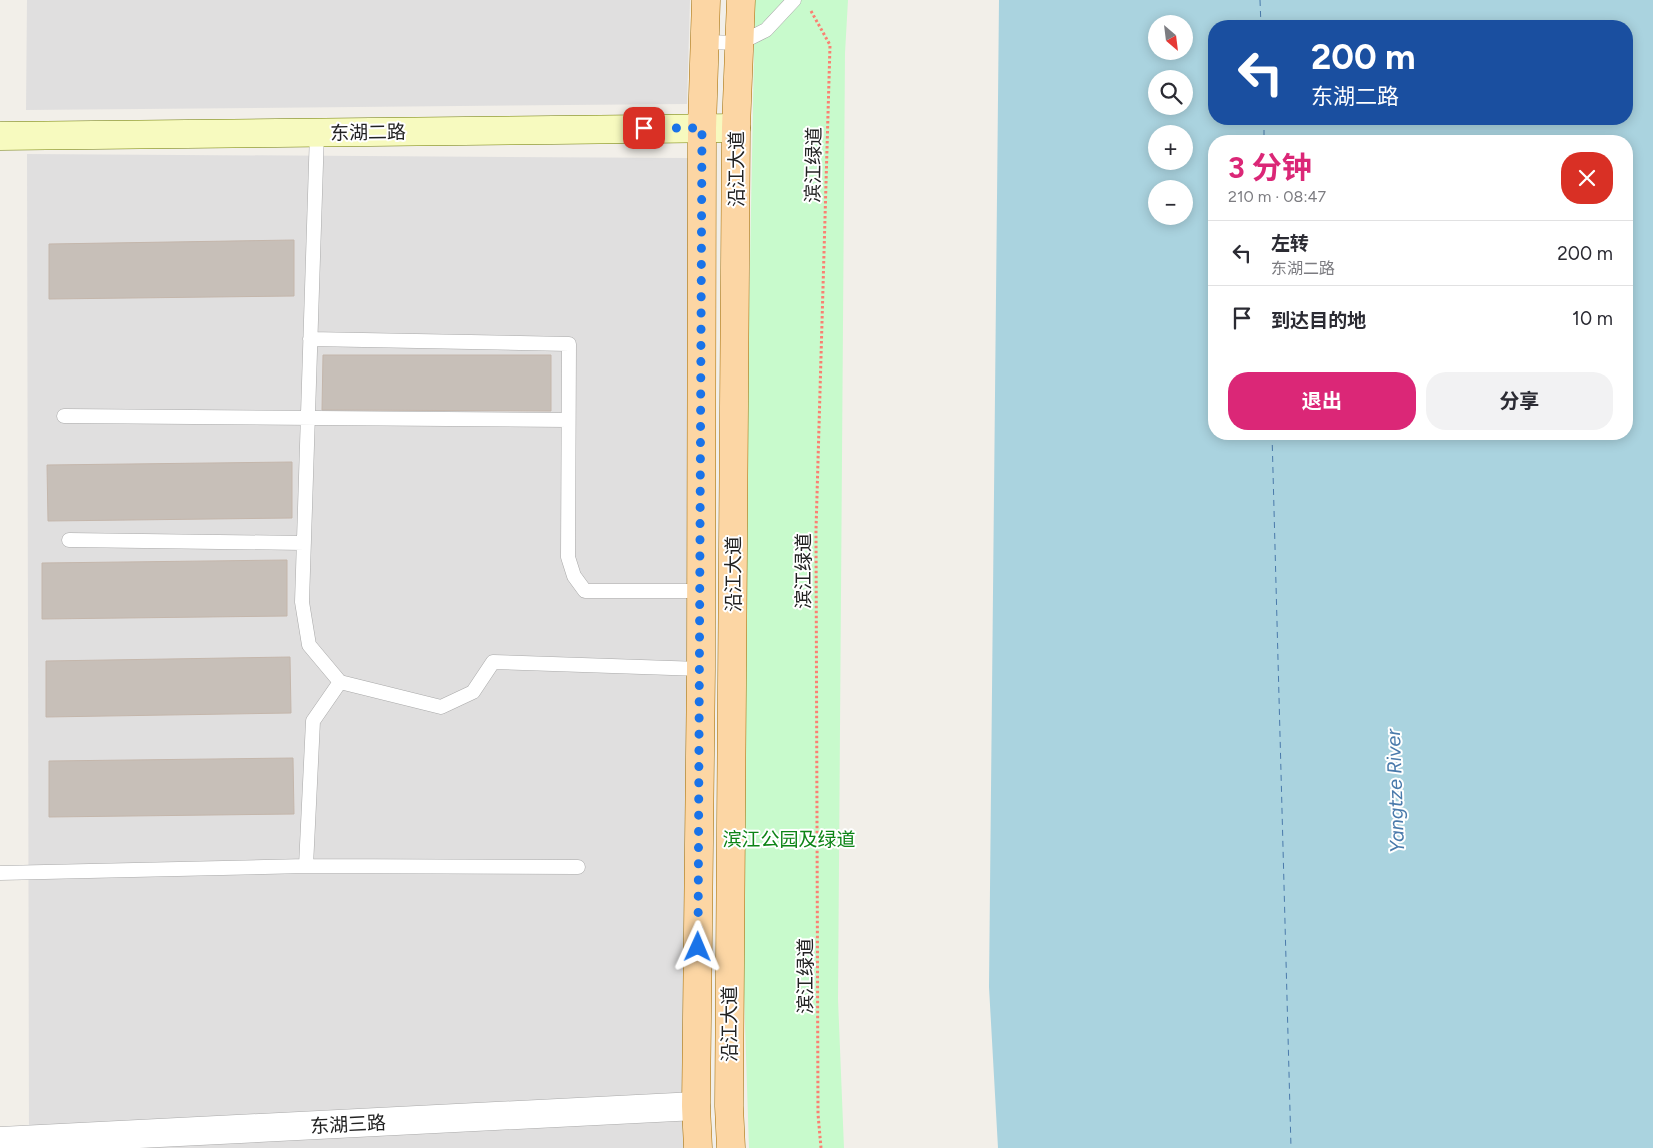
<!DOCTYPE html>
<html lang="zh">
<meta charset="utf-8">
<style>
:root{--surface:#fff;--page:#f2f2f3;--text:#2b2b33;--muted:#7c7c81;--line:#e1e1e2;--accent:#db2777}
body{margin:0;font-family:Figtree,"Noto Sans SC",sans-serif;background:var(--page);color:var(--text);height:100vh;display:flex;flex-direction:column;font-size:19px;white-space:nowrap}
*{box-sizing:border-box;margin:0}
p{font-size:16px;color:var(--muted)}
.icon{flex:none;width:28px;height:28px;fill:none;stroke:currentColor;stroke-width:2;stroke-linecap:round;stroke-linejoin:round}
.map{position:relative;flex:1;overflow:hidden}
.panel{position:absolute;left:1208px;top:135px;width:425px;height:305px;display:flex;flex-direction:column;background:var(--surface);border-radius:20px;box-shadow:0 2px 12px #0003}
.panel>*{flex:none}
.top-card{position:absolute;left:1208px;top:20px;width:425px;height:105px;border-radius:20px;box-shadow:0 2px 12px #0003;background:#1a4fa0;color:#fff;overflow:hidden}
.needle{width:32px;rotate:152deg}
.fabs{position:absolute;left:1148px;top:15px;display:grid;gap:10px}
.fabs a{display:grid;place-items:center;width:45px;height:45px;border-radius:50%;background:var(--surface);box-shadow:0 2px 12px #0003;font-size:25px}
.pin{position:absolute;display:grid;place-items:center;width:42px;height:42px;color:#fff;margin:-21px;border-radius:10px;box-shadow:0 2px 8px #0006}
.me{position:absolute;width:55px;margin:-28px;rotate:1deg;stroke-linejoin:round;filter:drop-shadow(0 0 4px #0008)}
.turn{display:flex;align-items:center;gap:18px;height:105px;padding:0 20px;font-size:22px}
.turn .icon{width:65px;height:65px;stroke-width:2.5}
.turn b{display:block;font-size:35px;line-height:42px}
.round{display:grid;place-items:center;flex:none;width:52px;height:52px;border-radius:20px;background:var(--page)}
.overview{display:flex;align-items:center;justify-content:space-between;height:85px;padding:0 20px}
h1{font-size:30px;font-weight:700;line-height:38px;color:var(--accent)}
.button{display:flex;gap:10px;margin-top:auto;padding:10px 20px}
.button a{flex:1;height:58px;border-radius:20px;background:var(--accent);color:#fff;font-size:20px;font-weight:700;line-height:58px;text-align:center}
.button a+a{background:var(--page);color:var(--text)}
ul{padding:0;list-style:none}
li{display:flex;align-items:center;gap:15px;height:65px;padding:0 20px;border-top:1px solid var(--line)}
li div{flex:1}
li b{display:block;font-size:19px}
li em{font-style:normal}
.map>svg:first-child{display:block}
.residential{fill:#e0dfdf}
.park{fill:#c8facc}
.water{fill:#aad3df;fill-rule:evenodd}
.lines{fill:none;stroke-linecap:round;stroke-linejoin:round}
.ferry{stroke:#4a7aab;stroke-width:1;stroke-dasharray:6 5;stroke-linecap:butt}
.building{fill:#c7bfb8;stroke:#c4b6ab}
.service-casing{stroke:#a9a9a9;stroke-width:15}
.minor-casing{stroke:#a9a9a9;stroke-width:29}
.secondary-casing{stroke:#707d05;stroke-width:29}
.primary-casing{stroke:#a06b00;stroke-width:29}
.path{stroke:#fa8072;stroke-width:3;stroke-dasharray:2.5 2.5;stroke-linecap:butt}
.service{stroke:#fff;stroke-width:14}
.minor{stroke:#fff;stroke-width:28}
.secondary{stroke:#f7fabf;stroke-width:28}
.primary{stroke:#fcd6a4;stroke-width:28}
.route{stroke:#1a73e8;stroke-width:9;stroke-dasharray:0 16.2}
.labels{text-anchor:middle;stroke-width:4;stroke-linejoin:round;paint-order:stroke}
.street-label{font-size:19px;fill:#222;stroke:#fff}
.park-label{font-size:19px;fill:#0c8416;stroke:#fff}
.water-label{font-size:20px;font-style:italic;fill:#4a7aab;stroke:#fff}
</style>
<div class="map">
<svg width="1653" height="1148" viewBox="0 0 1653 1148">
<rect width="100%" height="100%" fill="#f2efe9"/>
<path class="residential" d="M 27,0 L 690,0 L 687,104 L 26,110 Z
M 27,154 L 688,158 L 694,1148 L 29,1148 Z"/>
<path class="park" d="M 755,0 L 848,0 L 845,53 L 838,999 L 844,1148 L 749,1148 L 739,839 Z"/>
<path class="water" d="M 999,0 L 1653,0 L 1653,1148 L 998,1148 L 989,987 ZM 1156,24 L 1184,24 L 1184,51 L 1156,51 ZM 1214,26 L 1626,26 L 1626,119 L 1214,119 ZM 1156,79 L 1184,79 L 1184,106 L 1156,106 ZM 1156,134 L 1184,134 L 1184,161 L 1156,161 ZM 1214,141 L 1626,141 L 1626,434 L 1214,434 ZM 1156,189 L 1184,189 L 1184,216 L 1156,216 Z"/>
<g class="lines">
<path class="ferry" d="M 1260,0 L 1261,26
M 1264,119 L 1264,141
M 1272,434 L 1291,1148"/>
</g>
<path class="building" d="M 294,240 L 294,296 L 49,299 L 49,244 Z
M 323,355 L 551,355 L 551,411 L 322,410 Z
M 292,462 L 292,518 L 48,521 L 47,465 Z
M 287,560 L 287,616 L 42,619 L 42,563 Z
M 290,657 L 291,713 L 46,717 L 46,661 Z
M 293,758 L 294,814 L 49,817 L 49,761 Z"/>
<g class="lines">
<g class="service-casing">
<path id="service" d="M 705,42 L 740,43 L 766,30 L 794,0
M 317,132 L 302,602 L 309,645 L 340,682 L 441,707 L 473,692 L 493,662 L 701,669
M 310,339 L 569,344 L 568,557 L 574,576 L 585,591 L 700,591
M 64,416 L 568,420
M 69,540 L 304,543
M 306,866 L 313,721 L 340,682
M 0,873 L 306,866 L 578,867"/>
</g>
<g class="minor-casing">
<path id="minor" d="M 0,1141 L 696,1106"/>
</g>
<g class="secondary-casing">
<path id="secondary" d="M 0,136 L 736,128"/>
</g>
<g class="primary-casing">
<path id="primary" d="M 698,1148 L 696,1106 L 701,669 L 702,128 L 706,0
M 731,1148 L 729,1106 L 736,128 L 741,0"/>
</g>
<path class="path" d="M 811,11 L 830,45 L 816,530 L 818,1114 L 821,1148"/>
<use href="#service" class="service"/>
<use href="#minor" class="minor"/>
<use href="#secondary" class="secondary"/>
<use href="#primary" class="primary"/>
</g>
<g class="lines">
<path class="route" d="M 644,128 L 702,128 L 698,947"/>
</g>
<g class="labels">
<g class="street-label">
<text transform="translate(368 132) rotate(-1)" y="7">东湖二路</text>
<text transform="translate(813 165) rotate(-89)" y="7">滨江绿道</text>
<text transform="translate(736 169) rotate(-90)" y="7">沿江大道</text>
<text transform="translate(803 571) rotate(-90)" y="7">滨江绿道</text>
<text transform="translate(733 574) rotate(-90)" y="7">沿江大道</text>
<text transform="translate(805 976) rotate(-90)" y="7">滨江绿道</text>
<text transform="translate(729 1024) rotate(-90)" y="7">沿江大道</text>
<text transform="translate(348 1124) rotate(-3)" y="7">东湖三路</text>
</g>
<g class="park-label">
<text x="789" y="846">滨江公园及绿道</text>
</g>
<g class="water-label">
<text transform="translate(1395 791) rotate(-92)" y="7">Yangtze River</text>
</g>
</g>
</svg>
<div class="fabs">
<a><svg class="needle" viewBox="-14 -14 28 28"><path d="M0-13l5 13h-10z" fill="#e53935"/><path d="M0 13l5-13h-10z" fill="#7c7c81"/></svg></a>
<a><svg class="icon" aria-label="search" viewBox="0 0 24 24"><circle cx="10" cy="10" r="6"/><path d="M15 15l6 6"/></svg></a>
<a>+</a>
<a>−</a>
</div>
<div class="pin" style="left:644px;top:128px;background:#d93025"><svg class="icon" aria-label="arrive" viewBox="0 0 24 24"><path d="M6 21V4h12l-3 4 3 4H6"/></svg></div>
<svg class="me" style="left:698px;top:947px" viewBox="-20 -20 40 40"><path d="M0-17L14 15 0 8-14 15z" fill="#1a73e8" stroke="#fff" stroke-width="4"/></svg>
<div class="top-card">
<div class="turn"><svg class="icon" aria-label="left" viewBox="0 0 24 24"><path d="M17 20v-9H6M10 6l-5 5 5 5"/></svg><div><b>200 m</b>东湖二路</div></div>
</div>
<section class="panel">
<div class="overview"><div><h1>3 分钟</h1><p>210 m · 08:47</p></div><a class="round" style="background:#d93025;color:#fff"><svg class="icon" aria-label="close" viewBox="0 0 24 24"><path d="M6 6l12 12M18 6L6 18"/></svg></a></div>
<ul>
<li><svg class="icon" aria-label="left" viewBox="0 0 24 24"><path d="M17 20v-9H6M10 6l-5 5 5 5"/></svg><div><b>左转</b><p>东湖二路</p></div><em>200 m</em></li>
<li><svg class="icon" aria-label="arrive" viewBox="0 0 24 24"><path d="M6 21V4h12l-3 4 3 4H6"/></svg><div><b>到达目的地</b></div><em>10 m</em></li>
</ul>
<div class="button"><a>退出</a><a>分享</a></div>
</section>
</div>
